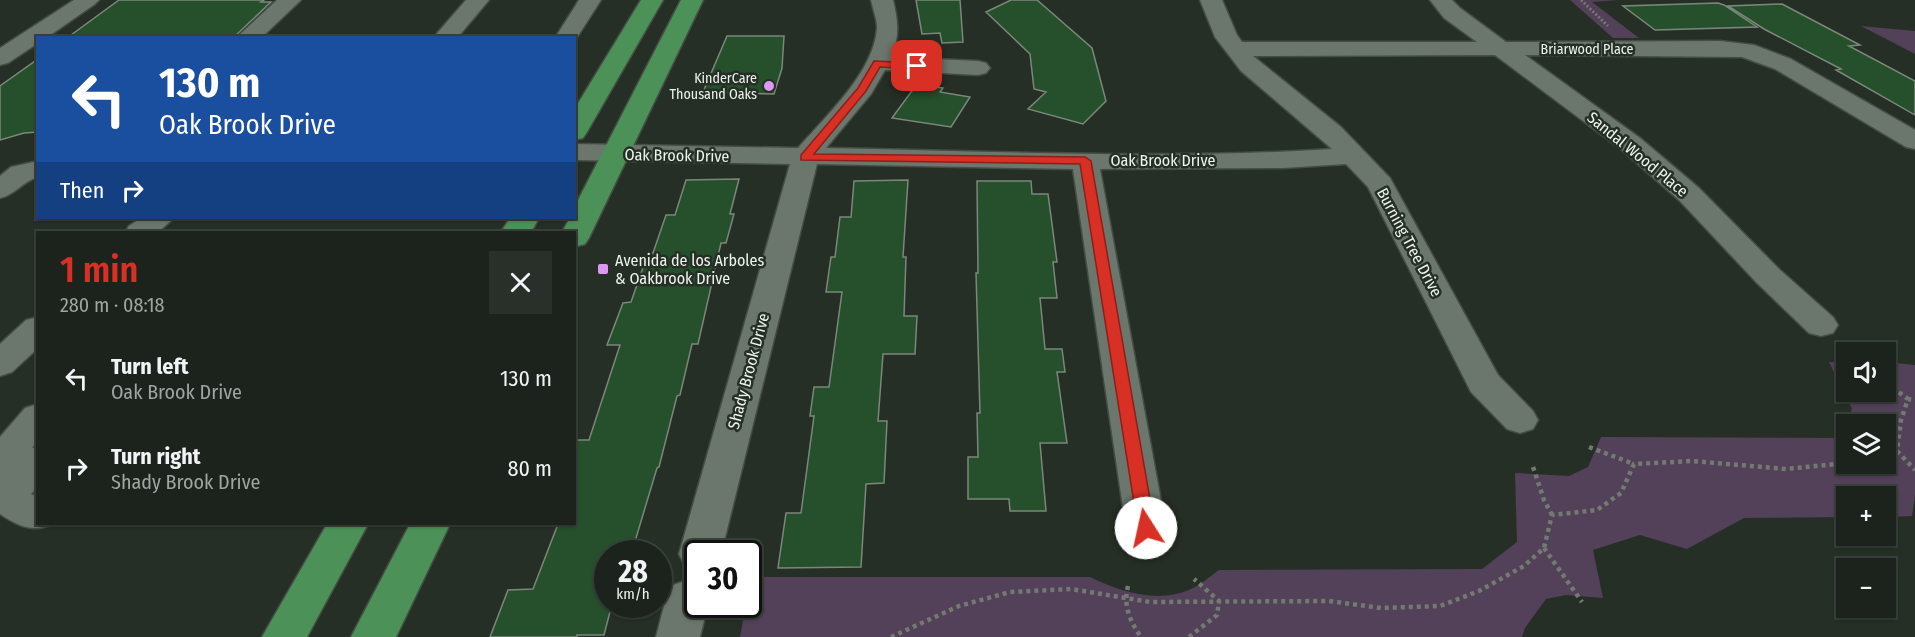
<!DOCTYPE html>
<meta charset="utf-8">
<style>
:root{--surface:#1c231c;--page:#292f29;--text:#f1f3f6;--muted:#a0a4a3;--line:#3a403b;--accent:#d93025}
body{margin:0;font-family:"Fira Sans Condensed",sans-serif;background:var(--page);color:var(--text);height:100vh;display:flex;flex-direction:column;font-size:22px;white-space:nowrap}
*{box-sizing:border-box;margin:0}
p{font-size:20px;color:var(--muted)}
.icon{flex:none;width:33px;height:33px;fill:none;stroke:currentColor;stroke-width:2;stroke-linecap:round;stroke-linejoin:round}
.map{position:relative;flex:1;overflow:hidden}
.side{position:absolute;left:36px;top:231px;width:540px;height:294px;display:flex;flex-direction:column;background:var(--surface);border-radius:0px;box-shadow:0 2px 4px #0004,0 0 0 2px var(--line)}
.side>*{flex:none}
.hud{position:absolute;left:36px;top:36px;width:540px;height:183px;border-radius:0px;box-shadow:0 2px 4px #0004,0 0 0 2px var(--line);background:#1a4fa0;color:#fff;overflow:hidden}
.fabs{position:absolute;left:1836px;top:342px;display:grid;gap:12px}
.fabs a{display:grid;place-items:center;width:60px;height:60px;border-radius:0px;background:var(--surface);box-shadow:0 2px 4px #0004,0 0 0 2px var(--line);font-size:30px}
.speed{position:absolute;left:594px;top:540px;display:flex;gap:12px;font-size:30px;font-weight:700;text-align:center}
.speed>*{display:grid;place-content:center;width:78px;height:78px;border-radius:50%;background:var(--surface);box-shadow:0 2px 4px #0004,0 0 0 2px var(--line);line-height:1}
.speed small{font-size:15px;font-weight:400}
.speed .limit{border:3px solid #111;border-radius:9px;background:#fff;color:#111}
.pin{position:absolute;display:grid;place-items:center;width:51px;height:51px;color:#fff;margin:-26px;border-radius:12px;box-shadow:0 3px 9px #0006}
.me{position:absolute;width:66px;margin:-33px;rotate:350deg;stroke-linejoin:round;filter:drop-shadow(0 0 4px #0008)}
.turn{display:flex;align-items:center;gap:21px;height:126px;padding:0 24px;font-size:27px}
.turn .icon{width:78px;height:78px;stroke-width:2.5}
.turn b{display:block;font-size:42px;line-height:51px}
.then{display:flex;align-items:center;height:57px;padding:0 24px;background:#0003;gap:12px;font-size:22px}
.round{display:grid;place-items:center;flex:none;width:63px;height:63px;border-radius:0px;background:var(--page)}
.headline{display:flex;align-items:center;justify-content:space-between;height:102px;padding:0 24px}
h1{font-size:36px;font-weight:600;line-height:45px;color:var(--accent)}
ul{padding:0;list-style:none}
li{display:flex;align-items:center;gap:18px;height:90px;padding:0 24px}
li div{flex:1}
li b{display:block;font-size:22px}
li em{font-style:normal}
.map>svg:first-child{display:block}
.green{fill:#534059;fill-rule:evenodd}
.building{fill:#25502b;stroke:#7c877c;stroke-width:1.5}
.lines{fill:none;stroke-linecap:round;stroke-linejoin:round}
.minor-casing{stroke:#444c44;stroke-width:3}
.major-casing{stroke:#444c44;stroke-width:3}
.path-far1{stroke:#727a72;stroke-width:3;stroke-dasharray:2 2;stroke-linecap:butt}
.path{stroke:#727a72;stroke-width:4.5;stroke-dasharray:4 4;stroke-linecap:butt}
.minor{fill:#6b776c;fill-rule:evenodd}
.major{fill:#4b9158;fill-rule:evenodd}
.route{fill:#d93025;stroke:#8d1f18;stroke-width:1.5}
.poi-dot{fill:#dd98f3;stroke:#262f26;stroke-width:2}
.labels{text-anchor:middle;stroke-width:5;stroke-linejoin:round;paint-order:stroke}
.far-street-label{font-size:14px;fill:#edf4ed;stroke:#262f26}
.far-poi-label{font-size:14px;fill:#edf4ed;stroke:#262f26;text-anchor:end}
.street-label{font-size:16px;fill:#edf4ed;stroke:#262f26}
.poi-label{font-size:16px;fill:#edf4ed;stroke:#262f26;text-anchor:start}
</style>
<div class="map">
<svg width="1915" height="637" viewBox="0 0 1915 637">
<rect width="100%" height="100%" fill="#262f26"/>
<path class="green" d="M 1570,0 L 1617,0 L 1592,2 L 1639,38 L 1613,38 Z
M 1861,26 L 1915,31 L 1915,54 Z
M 1829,362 L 1846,363 L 1846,392 L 1886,392 L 1886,362 L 1915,365 L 1915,495 L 1912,516 L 1886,517 L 1886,496 L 1846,496 L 1846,517 L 1744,518 L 1687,549 L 1640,535 L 1593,550 L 1603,598 L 1566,595 L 1546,599 L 1525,628 L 1522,637 L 740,637 L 746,605 L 748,604 L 752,577 L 1090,577 C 1121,592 1158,604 1191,589 C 1201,585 1210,576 1219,570 L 1482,569 L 1517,542 L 1515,473 L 1569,476 L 1588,467 L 1601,437 L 1841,438 L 1852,409 ZM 1846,424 L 1886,424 L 1886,464 L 1846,464 Z"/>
<path class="building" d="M 119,0 L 264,0 L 261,2 L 271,2 L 233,38 L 67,38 Z
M 916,0 L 960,0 L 963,42 L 942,43 L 940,33 L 922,34 Z
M 1011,0 L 1037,0 L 1092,48 L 1106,101 L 1083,124 L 1028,109 L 1046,92 L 1034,89 L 1030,54 L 986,12 Z
M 1718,3 L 1724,5 L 1757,27 L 1655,30 L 1623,6 Z
M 1782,4 L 1860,45 L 1849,46 L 1915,81 L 1915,115 L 1836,70 L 1841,69 L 1764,29 L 1728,6 Z
M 727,36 L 784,36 L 782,68 L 774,94 L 703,92 Z
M 38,59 L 38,132 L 24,133 L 0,140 L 0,86 Z
M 917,84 L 943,88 L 940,92 L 970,97 L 951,127 L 892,118 Z
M 739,179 L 730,214 L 734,214 L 726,243 L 721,243 L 698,344 L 692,344 L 680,395 L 677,396 L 659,467 L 657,468 L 633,548 L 608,548 L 608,604 L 612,604 L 604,635 L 577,635 L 577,637 L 490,637 L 508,590 L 533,589 L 558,524 L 574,524 L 574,440 L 589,440 L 620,345 L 607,345 L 623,303 L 631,302 L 648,253 L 653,253 L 666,215 L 675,215 L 686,180 Z
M 908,180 L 903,257 L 906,257 L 904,316 L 917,316 L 915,354 L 883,354 L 878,421 L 887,421 L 884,483 L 866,484 L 861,567 L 778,568 L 786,513 L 801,513 L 814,416 L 810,416 L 814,387 L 829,387 L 842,292 L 826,292 L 831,257 L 835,257 L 840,217 L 851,217 L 854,181 Z
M 977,181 L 1031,181 L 1032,194 L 1048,194 L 1057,262 L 1053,262 L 1057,298 L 1040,298 L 1045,349 L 1062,349 L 1065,372 L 1057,372 L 1067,443 L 1040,443 L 1046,511 L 1010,511 L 1009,499 L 968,499 L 968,457 L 978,457 L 977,413 L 980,413 L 976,273 L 978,273 Z"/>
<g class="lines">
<g class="minor-casing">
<path id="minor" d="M 74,0 L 99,0 L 95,4 L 46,38 L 38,38 L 38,43 L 8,63 L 0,65 L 0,48 Z
M 277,0 L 301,0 L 261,38 L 236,38 Z
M 466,0 L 489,0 L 457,38 L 433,38 Z
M 579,0 L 601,0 L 574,42 L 574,38 L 555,38 Z
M 871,0 L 893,0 C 898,21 900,36 891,57 L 978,61 L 986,63 L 990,68 L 986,73 L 978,75 L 885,70 L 871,94 L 826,148 C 994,151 1164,160 1332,149 L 1241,71 L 1215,37 L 1200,0 L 1222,0 L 1237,35 L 1242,42 L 1477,42 L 1444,18 L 1430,0 L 1452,0 L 1460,8 L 1506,42 L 1720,41 L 1754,45 L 1791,59 L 1915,130 L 1915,149 L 1906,147 L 1775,69 L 1742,57 L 1525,55 L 1640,138 L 1699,188 L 1779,269 L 1833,317 L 1838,325 L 1833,333 L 1821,336 L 1809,333 L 1757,283 L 1679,200 L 1622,150 L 1495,55 L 1253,56 L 1341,127 L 1390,178 L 1498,375 L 1533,411 L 1538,420 L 1533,429 L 1520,433 L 1507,429 L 1471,392 L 1368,187 L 1346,164 L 1283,168 L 1100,169 L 1166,528 L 1160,539 L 1146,544 L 1132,539 L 1126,528 L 1073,169 L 817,164 L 721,554 L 698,554 L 698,570 L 685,566 L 679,554 L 790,164 L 574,160 L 574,144 L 798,148 C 826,116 874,72 877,28 C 877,19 873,9 871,0 Z
M 38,161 L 38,177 C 23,181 15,195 0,198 L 0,176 L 11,167 Z
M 141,218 L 174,218 L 158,232 L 125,232 L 129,226 Z
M 38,317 L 38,348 L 12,372 L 0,376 L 0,344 L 26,320 Z
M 38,404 L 38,441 L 32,448 L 38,447 L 38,487 L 31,494 L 38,497 L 38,524 L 53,524 C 32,533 18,526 0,514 L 0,437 L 25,408 Z
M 688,580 L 698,583 L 698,604 L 708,604 L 700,637 L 656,637 L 666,598 L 673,585 Z"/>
</g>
<g class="major-casing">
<path id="major" d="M 641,0 L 663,0 L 587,132 L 583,138 L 574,140 L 574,110 Z
M 681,0 L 703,0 L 589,238 L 585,244 L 574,247 L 574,232 L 562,232 L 570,218 L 574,218 L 574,208 Z
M 510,218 L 539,218 L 531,232 L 501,232 Z
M 327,524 L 368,524 L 307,637 L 262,637 Z
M 410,524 L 450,524 L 396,637 L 351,637 Z"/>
</g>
<path class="path-far1" d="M 1581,0 L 1608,26"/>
<path class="path" d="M 1886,383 L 1908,399
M 1589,447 L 1634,464
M 1897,451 L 1915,470
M 1886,454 L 1897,451 L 1901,420 L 1908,399 L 1915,400
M 1533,467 L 1544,500 L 1552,515
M 1544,548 L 1582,602
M 1128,586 C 1123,606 1130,621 1141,637
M 891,637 L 959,606 L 1010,592 L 1071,589 L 1150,602 L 1329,601 L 1381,608 L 1440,606 L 1479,591 L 1524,566 L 1544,548 L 1552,515 L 1597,510 L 1621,493 L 1634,464 L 1692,461 L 1786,469 L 1846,463
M 1189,637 L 1217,615 L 1219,601 L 1194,579"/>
<use href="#minor" class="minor"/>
<use href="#major" class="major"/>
</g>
<path class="route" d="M 874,61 L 917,63 L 922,66 L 917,69 L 880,67 L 866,91 L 814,154 L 1085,157 L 1091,161 L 1155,528 L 1152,533 L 1146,535 L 1140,533 L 1138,528 L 1080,164 L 801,160 L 801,155 L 858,88 Z"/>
<g class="poi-dot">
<circle cx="769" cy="86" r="6"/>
<rect x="597" y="263" width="12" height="12" rx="3"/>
</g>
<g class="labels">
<g class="far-street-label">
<text x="1587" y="54">Briarwood Place</text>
</g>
<g class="far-poi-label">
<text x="757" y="83">KinderCare<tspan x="757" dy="16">Thousand Oaks</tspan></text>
</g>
<g class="street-label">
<text transform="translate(1638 154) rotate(39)" y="6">Sandal Wood Place</text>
<text transform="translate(677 155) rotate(1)" y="6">Oak Brook Drive</text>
<text x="1163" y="166">Oak Brook Drive</text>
<text transform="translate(1410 242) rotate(62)" y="6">Burning Tree Drive</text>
<text transform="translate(748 371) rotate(-75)" y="6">Shady Brook Drive</text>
</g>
<g class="poi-label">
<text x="615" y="266">Avenida de los Arboles<tspan x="615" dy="18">&amp; Oakbrook Drive</tspan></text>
</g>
</g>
</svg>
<div class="fabs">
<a><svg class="icon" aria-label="sound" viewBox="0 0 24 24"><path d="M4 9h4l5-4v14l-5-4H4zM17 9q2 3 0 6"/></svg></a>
<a><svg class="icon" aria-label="layers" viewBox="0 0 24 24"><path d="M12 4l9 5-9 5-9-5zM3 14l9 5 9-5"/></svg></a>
<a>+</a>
<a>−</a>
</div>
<div class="speed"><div>28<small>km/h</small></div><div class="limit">30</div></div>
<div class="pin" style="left:917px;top:66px;background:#d93025"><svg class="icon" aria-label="arrive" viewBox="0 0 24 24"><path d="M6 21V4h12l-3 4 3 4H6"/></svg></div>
<svg class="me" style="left:1146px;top:528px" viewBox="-20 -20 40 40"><circle r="19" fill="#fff"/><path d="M0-13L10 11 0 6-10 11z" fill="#d93025"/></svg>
<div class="hud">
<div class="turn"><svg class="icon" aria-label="left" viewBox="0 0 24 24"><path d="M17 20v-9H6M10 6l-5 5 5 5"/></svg><div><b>130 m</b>Oak Brook Drive</div></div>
<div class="then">Then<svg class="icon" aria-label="right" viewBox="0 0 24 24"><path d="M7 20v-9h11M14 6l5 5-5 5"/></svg></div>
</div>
<section class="side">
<div class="headline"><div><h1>1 min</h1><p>280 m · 08:18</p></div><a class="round"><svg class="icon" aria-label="close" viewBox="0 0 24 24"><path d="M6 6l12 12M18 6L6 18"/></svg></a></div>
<ul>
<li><svg class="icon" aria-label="left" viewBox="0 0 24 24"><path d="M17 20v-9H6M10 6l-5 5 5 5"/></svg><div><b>Turn left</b><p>Oak Brook Drive</p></div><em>130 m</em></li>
<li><svg class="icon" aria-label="right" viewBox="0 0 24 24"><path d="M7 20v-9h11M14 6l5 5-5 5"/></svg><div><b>Turn right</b><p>Shady Brook Drive</p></div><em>80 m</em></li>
</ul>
</section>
</div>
